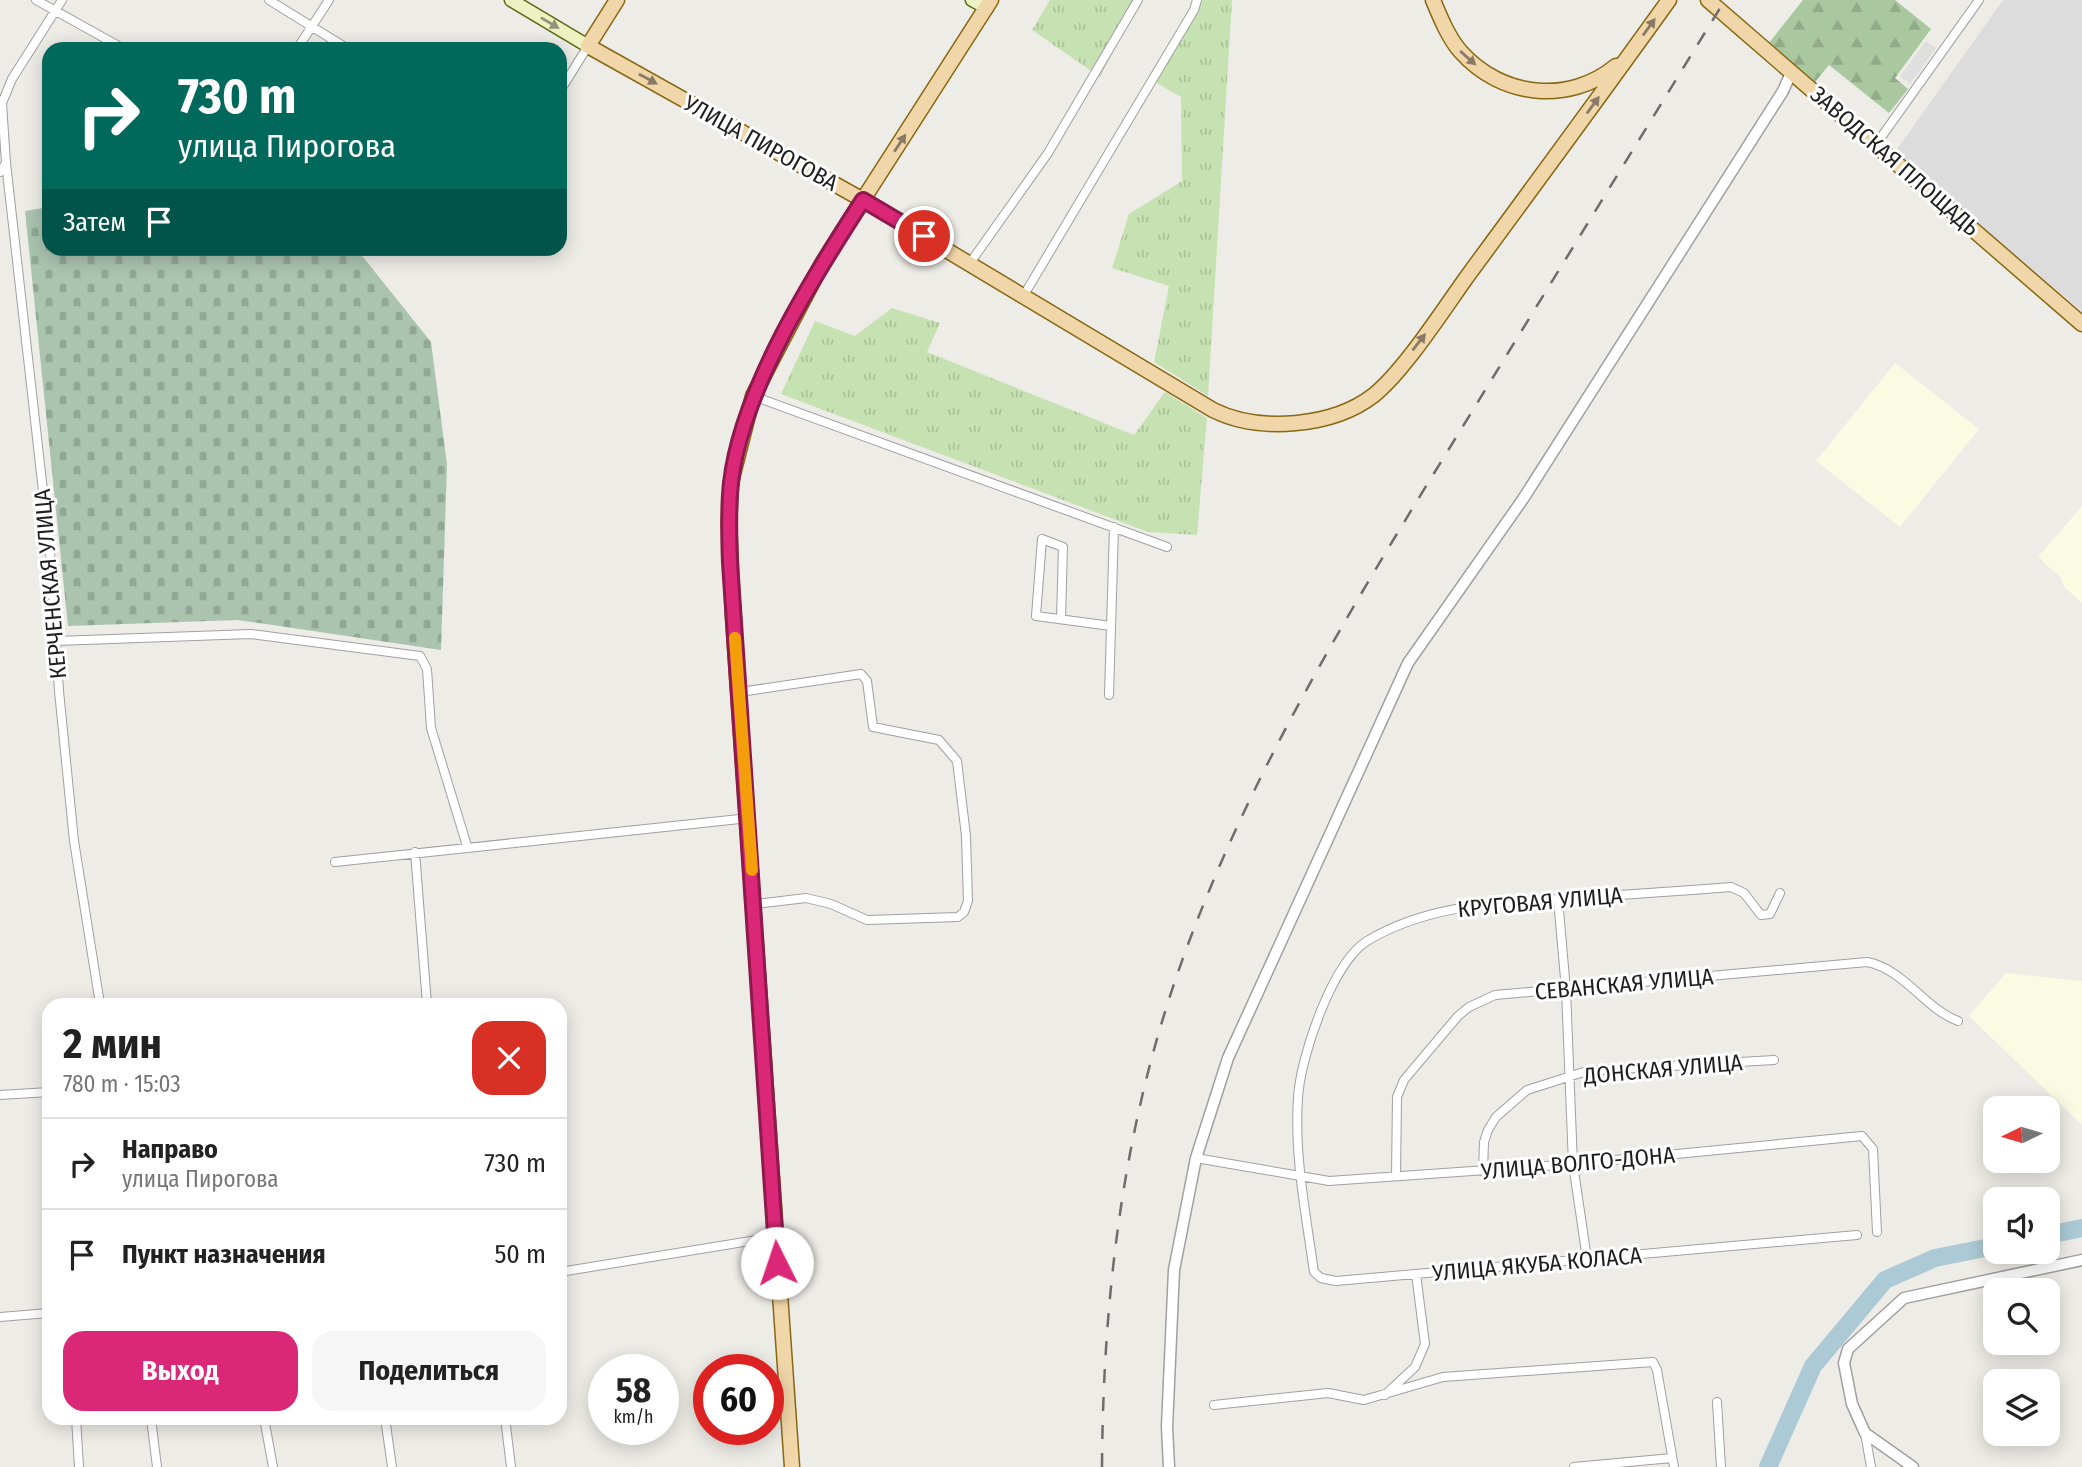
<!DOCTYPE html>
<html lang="ru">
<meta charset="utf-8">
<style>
:root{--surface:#fff;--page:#f6f6f6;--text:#222;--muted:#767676;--line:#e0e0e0;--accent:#db2777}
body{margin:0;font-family:"Fira Sans Condensed",sans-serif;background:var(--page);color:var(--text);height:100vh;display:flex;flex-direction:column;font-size:26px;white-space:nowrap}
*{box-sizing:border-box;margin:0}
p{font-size:23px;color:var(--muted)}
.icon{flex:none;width:38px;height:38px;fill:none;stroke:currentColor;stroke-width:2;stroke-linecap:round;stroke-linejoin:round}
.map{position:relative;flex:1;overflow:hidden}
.drawer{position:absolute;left:42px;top:998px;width:525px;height:427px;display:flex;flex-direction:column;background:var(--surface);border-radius:21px;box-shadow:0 4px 18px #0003}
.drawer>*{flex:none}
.guide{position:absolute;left:42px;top:42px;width:525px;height:214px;border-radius:21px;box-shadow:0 4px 18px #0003;background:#00695c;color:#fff;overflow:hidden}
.needle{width:46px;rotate:265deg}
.tools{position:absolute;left:1983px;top:1096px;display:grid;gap:14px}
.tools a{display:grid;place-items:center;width:77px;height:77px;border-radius:14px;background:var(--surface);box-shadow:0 4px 18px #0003;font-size:35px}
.speed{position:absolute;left:588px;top:1354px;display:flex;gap:14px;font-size:35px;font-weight:700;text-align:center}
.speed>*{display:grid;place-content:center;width:91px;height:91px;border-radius:50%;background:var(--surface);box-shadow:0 4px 18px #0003;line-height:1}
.speed small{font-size:18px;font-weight:400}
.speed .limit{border:10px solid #d22;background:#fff;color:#111}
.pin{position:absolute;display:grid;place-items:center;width:60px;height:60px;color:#fff;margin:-30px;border:4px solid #fff;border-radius:50%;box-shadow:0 2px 7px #0007}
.me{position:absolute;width:77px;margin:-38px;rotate:356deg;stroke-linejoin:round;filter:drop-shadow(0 0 5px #0008)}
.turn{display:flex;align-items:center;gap:24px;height:147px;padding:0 21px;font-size:32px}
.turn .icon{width:91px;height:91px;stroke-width:2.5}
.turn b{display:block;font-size:49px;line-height:60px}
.then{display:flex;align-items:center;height:66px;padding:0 21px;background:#0003;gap:14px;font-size:26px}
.round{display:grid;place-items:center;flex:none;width:74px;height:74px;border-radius:21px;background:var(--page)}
.overview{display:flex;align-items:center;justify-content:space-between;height:119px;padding:0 21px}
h1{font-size:42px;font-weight:700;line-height:52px}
.button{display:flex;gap:14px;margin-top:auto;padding:14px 21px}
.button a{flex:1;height:80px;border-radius:21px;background:var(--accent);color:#fff;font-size:28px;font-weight:700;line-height:80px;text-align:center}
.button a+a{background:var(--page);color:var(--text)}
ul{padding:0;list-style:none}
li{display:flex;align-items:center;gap:21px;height:91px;padding:0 21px;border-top:2px solid var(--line)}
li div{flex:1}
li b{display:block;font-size:26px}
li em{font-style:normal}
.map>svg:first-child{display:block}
.residential{fill:#dddcdc}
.education{fill:#f9fbe2}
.grass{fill:url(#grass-tufts)}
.forest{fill:url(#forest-firs)}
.cemetery{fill:url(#cemetery-stones)}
.parking{fill:#dfdfdf}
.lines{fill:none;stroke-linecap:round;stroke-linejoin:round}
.river{stroke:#accad6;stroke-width:18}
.minor-casing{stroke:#a0a0a0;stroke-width:10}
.tertiary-casing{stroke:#a0a0a0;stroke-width:13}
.secondary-casing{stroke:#5a6913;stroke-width:15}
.primary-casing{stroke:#876813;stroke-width:17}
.minor{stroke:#fff;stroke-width:8}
.tertiary{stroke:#fff;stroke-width:10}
.secondary{stroke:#ecf2c1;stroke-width:12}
.primary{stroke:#f0d6a9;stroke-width:14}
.rail{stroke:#6d6d6d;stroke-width:2.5;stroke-dasharray:14 14;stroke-linecap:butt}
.oneway{fill:#909378}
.oneway2{fill:#887a64}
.route-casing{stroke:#8e194d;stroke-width:18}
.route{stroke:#db2777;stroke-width:12}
.slow{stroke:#f59e0b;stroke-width:12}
.labels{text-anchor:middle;stroke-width:6;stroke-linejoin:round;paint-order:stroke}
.street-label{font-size:23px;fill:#1f1f1f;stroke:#fff}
</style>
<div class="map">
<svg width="2082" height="1467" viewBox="0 0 2082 1467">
<defs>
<pattern id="grass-tufts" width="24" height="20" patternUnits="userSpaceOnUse" patternTransform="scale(1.75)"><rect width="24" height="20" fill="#c7e2b2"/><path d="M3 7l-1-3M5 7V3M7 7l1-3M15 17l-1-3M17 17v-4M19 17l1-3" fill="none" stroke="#aac199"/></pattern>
<pattern id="forest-firs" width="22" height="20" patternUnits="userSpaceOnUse" patternTransform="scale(1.75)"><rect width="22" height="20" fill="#a9c8a0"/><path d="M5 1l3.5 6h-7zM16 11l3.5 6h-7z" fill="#91ab89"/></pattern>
<pattern id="cemetery-stones" width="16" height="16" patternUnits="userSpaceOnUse" patternTransform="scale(1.75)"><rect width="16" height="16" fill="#aac4b0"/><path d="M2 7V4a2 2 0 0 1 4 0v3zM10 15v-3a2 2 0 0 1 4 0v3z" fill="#92a897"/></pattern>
</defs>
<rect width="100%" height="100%" fill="#eeece6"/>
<path class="residential" d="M 2003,0 L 2082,0 L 2082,311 L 1893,155 Z"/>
<path class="education" d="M 1895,363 L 1979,429 L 1900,527 L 1816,461 Z
M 2082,506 L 2082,603 L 2064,587 L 2061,578 L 2038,557 Z
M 2006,973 L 2082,981 L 2082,1125 L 1969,1016 Z"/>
<path class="grass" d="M 1050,0 L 1140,0 L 1100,77 L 1032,30 Z
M 1203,0 L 1232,0 L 1208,396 L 1154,362 L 1169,286 L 1112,268 L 1129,214 L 1182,181 L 1181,97 L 1155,82 Z
M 892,308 L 940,323 L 927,352 L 1134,435 L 1165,392 L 1207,418 L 1197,535 L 1148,532 L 781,394 L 815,321 L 855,336 Z"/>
<path class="forest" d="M 1803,0 L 1895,0 L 1931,29 L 1895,78 L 1908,89 L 1889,113 L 1829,65 L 1815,82 L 1769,43 Z"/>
<path class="cemetery" d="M 49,207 L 49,248 L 340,248 L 363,257 L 431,342 L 447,465 L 441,650 L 238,620 L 68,626 L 25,211 Z"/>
<path class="parking" d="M 1926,41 L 1936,48 L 1910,84 L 1900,76 Z"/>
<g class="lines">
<path class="river" d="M 2048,1235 L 2082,1228
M 1768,1467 L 1813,1366 L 1885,1280 L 1935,1258 L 1995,1246"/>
<g class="minor-casing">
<path id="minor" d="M 36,0 L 124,49
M 269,0 L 348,49
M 297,49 L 329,0
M 560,91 L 588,46
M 1877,143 L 1979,0
M 6,163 L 51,562 L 59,691 L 74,841 L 100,1004
M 0,172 L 6,163 L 2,103 L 12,79 L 62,0
M 970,263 L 1048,153 L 1138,0
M 1024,295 L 1194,10 L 1197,0
M 753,396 L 1167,547
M 1061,619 L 1063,547 L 1042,539 L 1036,616 L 1111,626
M 56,641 L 251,634 L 420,656 L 427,669 L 431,728 L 467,846
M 740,692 L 861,674 L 867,681 L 873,727 L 939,740 L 957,761 L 966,836 L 968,901 L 964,912 L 958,917 L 867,920 L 831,904 L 806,898 L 755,904
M 1109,695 L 1114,527
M 415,852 L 427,1004
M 335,862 L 749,818
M 1780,893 L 1770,914 L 1761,915 L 1744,893 L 1731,887 C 1678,891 1625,895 1572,898 C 1502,903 1430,903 1367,941 C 1332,963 1300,1058 1298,1098 C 1294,1155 1306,1215 1314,1272 L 1321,1278 L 1336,1281 L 1857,1235
M 1558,899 L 1566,990 L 1573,1164 L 1587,1259
M 0,1095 L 49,1092
M 1196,1158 L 1329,1181 L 1573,1164 L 1862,1136 L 1873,1149 L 1877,1232
M 1483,1171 L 1484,1142 L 1488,1130 L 1496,1117 L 1527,1090 L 1587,1071 L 1774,1060
M 1396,1176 L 1397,1097 L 1404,1080 L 1458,1016 L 1469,1007 L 1495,995 L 1867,962 C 1904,969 1924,1008 1958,1021
M 560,1272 L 775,1237
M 0,1317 L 49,1313
M 1385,1395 L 1415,1367 L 1425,1344 L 1416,1274
M 1717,1402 L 1721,1467
M 1214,1405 L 1328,1393 L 1364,1400 L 1443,1377 L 1653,1362 L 1657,1370 L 1674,1467
M 76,1418 L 79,1467
M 151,1418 L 157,1467
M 264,1418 L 273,1467
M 385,1418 L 392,1467
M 505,1418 L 511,1467
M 1865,1433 L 1871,1467
M 1574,1467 L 1672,1458"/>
</g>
<g class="tertiary-casing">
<path id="tertiary" d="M 1169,1467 L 1167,1427 L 1174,1270 L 1196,1158 L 1228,1058 L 1408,663 L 1523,499 L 1783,91 L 1791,73
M 1913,1467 L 1865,1433 L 1852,1404 L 1844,1363 L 1848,1349 L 1904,1298 L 2082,1260"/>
</g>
<g class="secondary-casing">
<path id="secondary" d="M 511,0 L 588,46
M 972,0 L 987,8"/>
</g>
<g class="primary-casing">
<path id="primary" d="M 617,0 L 588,46 L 863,200 L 1213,410 C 1259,433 1333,427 1374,395 C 1405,370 1445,307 1469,274 C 1536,183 1603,92 1669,0
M 1433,0 C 1440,17 1449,39 1461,52 C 1501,97 1569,105 1616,66
M 1708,0 L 2082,324
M 792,1467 L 733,616 L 729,522 L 731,482 L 753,396 L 823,262 L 991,0"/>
</g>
<use href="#minor" class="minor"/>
<use href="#tertiary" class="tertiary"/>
<use href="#secondary" class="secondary"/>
<use href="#primary" class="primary"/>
<path class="rail" d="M 1102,1467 C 1103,1301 1122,1136 1176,978 C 1242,786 1346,616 1452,444 C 1543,296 1634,148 1725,0"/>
</g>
<defs><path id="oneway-solid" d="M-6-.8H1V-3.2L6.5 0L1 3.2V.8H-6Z" transform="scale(1.75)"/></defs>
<use class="oneway" href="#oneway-solid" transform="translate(550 23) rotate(31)"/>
<g class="oneway2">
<use href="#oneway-solid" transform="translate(1649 27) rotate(-54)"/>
<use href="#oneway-solid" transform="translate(1468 58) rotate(42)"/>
<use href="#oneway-solid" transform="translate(648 79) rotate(29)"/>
<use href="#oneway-solid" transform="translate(1593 105) rotate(-54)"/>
<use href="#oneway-solid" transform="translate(900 143) rotate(-57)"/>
<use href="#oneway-solid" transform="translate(1419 342) rotate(-52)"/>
</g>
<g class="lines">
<g class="route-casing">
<path id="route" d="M 777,1263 L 730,563 C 729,536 728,509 731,483 C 741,391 813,277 863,200 L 924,236"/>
</g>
<use href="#route" class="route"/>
<path class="slow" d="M 735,638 L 752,870"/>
</g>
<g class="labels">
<g class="street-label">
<text transform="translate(761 143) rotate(29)" y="8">УЛИЦА ПИРОГОВА</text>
<text transform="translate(1895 161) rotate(41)" y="8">ЗАВОДСКАЯ ПЛОЩАДЬ</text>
<text transform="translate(50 584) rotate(-95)" y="8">КЕРЧЕНСКАЯ УЛИЦА</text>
<text transform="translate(1540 902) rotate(-5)" y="8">КРУГОВАЯ УЛИЦА</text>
<text transform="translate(1624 984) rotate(-5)" y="8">СЕВАНСКАЯ УЛИЦА</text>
<text transform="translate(1663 1069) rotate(-5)" y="8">ДОНСКАЯ УЛИЦА</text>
<text transform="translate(1578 1163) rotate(-5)" y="8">УЛИЦА ВОЛГО-ДОНА</text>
<text transform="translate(1537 1264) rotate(-5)" y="8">УЛИЦА ЯКУБА КОЛАСА</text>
</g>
</g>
</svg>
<div class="tools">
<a><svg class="needle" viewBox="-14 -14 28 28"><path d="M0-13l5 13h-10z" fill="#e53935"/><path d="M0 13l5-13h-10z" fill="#767676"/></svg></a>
<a><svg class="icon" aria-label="sound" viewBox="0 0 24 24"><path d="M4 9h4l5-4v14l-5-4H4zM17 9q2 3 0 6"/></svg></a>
<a><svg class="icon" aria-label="search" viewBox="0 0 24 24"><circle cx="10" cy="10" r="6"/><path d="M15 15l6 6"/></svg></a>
<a><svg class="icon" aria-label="layers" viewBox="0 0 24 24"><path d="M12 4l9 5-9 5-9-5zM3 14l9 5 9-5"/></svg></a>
</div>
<div class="speed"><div>58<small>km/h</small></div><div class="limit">60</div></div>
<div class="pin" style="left:924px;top:236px;background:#d93025"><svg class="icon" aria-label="arrive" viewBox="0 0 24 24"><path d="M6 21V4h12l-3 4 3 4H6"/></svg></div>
<svg class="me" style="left:777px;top:1263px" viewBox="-20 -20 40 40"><circle r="19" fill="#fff"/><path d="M0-13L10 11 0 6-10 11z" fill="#db2777"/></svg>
<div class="guide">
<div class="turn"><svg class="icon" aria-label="right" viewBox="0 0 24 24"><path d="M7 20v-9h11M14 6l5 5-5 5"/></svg><div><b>730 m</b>улица Пирогова</div></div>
<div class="then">Затем<svg class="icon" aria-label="arrive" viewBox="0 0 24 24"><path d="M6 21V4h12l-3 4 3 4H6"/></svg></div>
</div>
<section class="drawer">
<div class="overview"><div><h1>2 мин</h1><p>780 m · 15:03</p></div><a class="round" style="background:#d93025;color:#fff"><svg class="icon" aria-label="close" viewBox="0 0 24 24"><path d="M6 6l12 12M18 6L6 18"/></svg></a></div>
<ul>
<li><svg class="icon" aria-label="right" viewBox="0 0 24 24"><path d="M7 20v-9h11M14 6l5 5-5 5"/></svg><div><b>Направо</b><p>улица Пирогова</p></div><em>730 m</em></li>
<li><svg class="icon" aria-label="arrive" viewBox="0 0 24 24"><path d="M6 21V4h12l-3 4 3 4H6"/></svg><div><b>Пункт назначения</b></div><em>50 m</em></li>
</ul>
<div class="button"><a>Выход</a><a>Поделиться</a></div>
</section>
</div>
